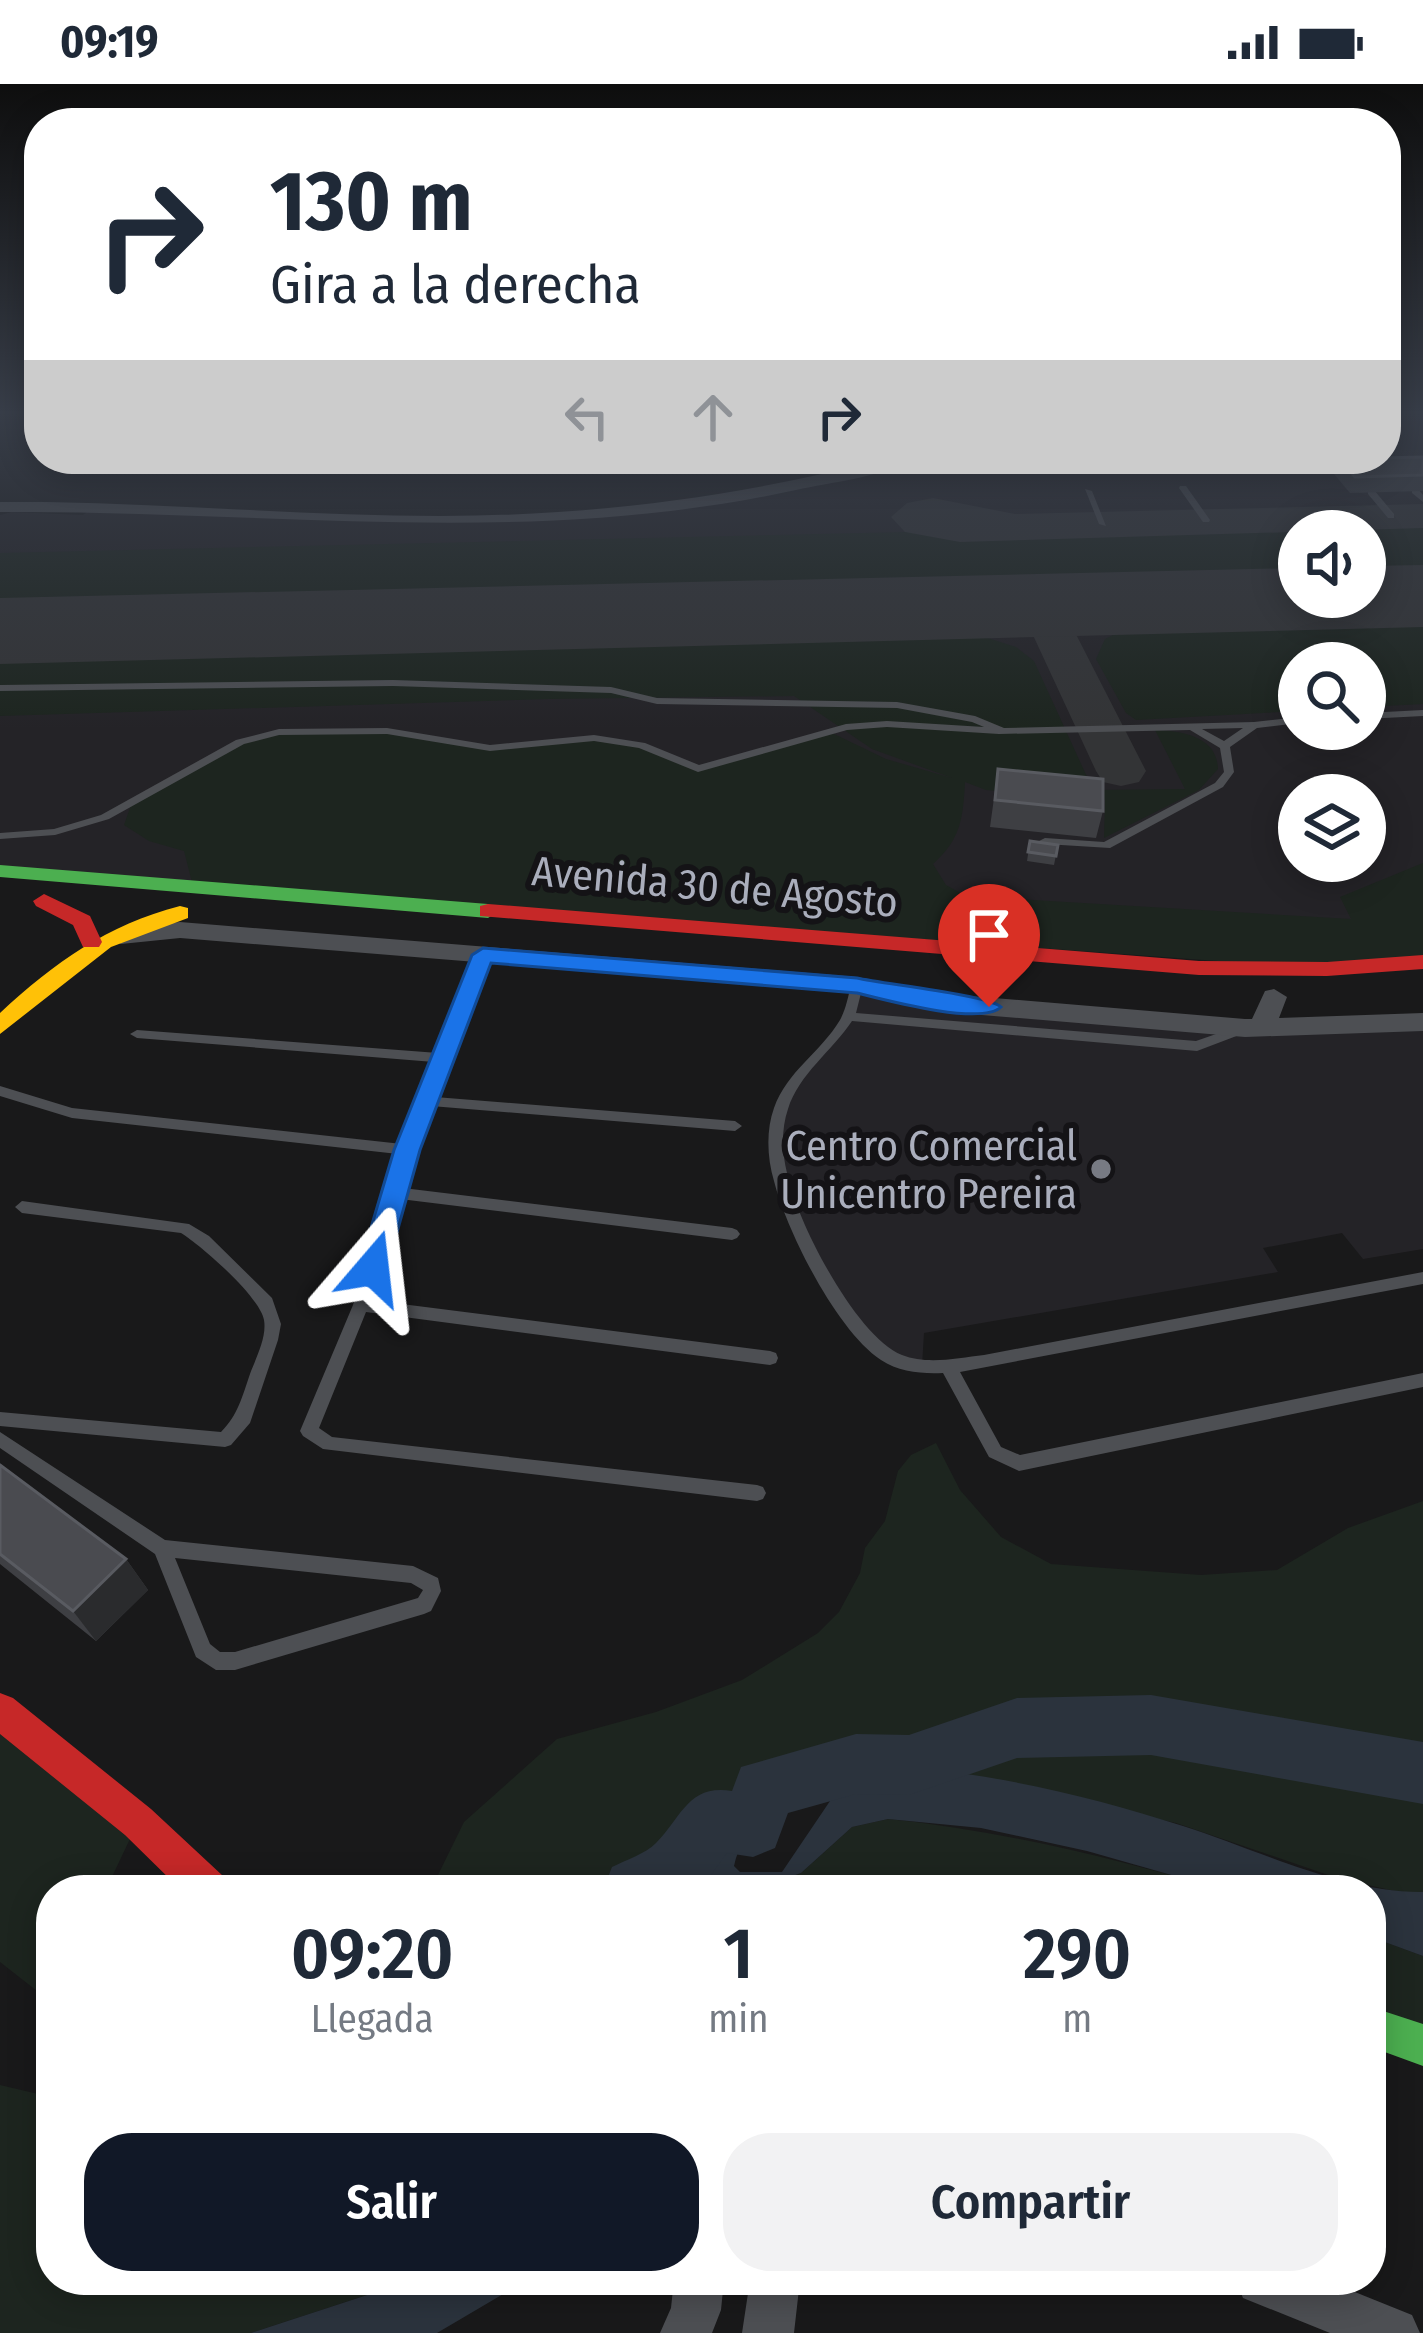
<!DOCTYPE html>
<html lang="es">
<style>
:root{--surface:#fff;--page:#f2f2f3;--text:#1f2937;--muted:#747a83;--accent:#111827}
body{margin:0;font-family:"Fira Sans Condensed",sans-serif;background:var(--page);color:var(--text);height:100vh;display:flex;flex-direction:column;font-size:45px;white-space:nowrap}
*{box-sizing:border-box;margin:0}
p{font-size:39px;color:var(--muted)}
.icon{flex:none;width:66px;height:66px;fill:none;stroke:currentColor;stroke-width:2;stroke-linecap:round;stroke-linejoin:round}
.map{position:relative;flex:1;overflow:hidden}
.details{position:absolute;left:36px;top:1791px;width:1350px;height:420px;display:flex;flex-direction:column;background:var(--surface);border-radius:48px;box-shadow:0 6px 30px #0003}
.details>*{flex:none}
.guide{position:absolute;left:24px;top:24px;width:1377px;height:366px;border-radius:48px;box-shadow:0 6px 30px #0003;background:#fff;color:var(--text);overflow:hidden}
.fabs{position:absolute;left:1278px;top:426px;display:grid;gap:24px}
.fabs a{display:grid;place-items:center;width:108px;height:108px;border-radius:50%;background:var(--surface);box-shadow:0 6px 30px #0003;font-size:60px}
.pin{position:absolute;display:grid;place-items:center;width:102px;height:102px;color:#fff;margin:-123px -51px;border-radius:50% 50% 50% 0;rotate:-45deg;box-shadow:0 0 12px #0007}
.pin .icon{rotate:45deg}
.me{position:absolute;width:132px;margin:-66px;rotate:17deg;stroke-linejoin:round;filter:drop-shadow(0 0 9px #0008)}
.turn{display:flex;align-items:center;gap:42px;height:252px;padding:0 48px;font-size:54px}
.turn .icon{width:156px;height:156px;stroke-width:2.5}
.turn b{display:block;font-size:84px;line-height:102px}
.lanes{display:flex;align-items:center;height:114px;padding:0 48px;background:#0003;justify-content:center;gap:60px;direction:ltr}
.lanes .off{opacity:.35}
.eta{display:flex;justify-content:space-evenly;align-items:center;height:204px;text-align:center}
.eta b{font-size:72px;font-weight:600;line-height:84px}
.primary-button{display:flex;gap:24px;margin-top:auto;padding:24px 48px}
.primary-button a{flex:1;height:138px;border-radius:48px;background:var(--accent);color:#fff;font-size:48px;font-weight:600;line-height:138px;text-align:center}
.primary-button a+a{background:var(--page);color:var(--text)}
.status{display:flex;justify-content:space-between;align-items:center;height:84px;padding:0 60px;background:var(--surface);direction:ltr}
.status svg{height:33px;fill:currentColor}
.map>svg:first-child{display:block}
.built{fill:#242327;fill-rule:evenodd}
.green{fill:#1d251f}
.water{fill:#2b333d;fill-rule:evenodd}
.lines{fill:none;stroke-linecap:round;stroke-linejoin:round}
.river{fill:#2b333d;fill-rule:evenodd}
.taxiway{fill:#333436;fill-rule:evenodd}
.runway{fill:#333436;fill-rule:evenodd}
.lane{fill:#4d4f53;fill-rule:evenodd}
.street{fill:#4d4f53;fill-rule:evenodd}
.fast{fill:#4caf50;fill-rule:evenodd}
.slow{fill:#ffc107;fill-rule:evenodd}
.jam{fill:#c62828;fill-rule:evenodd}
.wall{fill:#3e3f43}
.shaded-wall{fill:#2a2b2d}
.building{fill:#4a4b50;stroke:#595b61;stroke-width:3}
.route{fill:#1a73e8;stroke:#114b97;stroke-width:3}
.poi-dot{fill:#777a83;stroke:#141316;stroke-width:4.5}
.labels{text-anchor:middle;stroke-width:12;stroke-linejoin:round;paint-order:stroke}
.street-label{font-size:42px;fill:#aaaebc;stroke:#141316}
.poi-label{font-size:42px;fill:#aaaebc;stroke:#141316;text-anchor:end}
</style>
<div class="status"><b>09:19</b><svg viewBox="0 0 49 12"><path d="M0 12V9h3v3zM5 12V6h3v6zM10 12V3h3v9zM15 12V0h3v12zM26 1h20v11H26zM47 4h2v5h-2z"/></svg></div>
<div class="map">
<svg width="1423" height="2249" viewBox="0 0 1423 2249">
<rect width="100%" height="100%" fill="#19191a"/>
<path class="built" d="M 1386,331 L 1423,331 L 1423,878 L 0,787 L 0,431 L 12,428 L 83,431 L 95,422 L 485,436 L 684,422 L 902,375 L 1386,375 ZM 1299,447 L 1365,447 L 1365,513 L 1299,513 ZM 1299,579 L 1365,579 L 1365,645 L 1299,645 ZM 1299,711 L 1365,711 L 1365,777 L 1299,777 Z
M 857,901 L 1245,944 L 1423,938 L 1423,1165 L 1363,1175 L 1342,1149 L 1263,1164 L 1278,1188 L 924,1249 L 922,1282 L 870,1256 L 793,1132 L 777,1073 L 787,1010 L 840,950 Z"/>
<path class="green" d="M 1423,436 L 1423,487 L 1365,488 L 1365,447 L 1299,447 L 1299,490 L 0,522 L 0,469 Z
M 1423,539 L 1423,620 L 1365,623 L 1365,579 L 1299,579 L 1299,627 L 1136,636 L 1126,629 L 1096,575 L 1105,555 L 1119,548 Z
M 975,550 L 1016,563 L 1034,577 L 1093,706 L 1185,705 L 1155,646 C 1182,647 1217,652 1218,685 L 1199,706 L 1104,754 L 1105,716 L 986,706 L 965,698 C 963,734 961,755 933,780 L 946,801 L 966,812 L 1351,835 L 1340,813 L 1423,779 L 1423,878 L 1327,885 L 193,802 L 184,767 L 149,757 L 124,741 L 131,721 L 240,658 L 279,648 L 361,646 L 490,664 L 575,654 L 651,665 L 698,685 L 828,647 L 886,675 L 952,694 L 872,665 L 794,612 L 549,615 L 0,632 L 0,573 Z
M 936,1359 L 960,1406 L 1001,1453 L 1051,1480 L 1201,1491 L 1277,1486 L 1348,1444 L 1423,1417 L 1423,1808 L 1399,1808 L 1337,1794 L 1176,1739 L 909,1682 L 856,1681 L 799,1695 L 713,1735 L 661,1806 L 435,1806 L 437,1793 L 464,1738 L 557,1655 L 656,1628 L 742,1596 L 818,1549 L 839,1528 L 860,1489 L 865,1464 L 885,1437 L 898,1387 L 911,1371 Z
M 0,1627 L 138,1738 L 110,1797 L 119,1806 L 51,1806 L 51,1918 L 0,1878 Z
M 888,1735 C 1004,1747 1112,1774 1224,1806 L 754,1806 L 801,1789 L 852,1743 Z
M 1371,1853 L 1423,1872 L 1423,1961 L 1371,1943 Z
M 0,2001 L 51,2013 L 51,2196 L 413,2196 L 251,2249 L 0,2249 Z"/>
<path class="water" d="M 856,1680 C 965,1683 1078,1708 1183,1742 C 1259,1766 1342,1809 1423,1808 L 1423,1872 L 1371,1853 L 1371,1806 L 1224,1806 L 1087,1767 L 981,1744 L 888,1735 L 852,1743 L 801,1789 L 754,1806 L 661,1806 L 713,1735 L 763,1705 ZM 816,1713 L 830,1717 L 782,1788 L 740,1788 L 734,1782 C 743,1739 777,1725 816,1713 Z
M 413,2196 L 527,2196 L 437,2249 L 251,2249 Z"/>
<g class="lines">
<path class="river" d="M 1151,1611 L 1423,1658 L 1423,1720 L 1151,1671 L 1017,1674 L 909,1711 L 856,1710 L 788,1729 L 775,1764 L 753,1773 L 727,1769 L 700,1806 L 603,1806 L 612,1783 C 626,1776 645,1770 656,1759 C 682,1733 688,1700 732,1707 L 741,1683 L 856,1650 L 909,1651 L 1017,1614 Z"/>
<path class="taxiway" d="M 933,414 L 1015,430 L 1423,420 L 1423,444 L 960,458 L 905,448 L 891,433 L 907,419 Z
M 1040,508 L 1055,512 L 1061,521 L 1146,687 L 1139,698 L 1121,702 L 1103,698 L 1096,687 L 1019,521 L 1025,512 Z"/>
<path class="runway" d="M 1423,481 L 1423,543 L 0,580 L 0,514 L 1299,484 L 1299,513 L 1365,513 L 1365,482 Z"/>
<path class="lane" d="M 1180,402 L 1186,402 L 1210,436 L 1209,438 L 1203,438 L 1179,404 Z
M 1085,405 L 1092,407 L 1106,442 L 1099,440 Z
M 1412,405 L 1418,405 L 1423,411 L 1423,418 L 1412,409 Z
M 1368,406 L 1374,406 L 1394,430 L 1394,434 L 1388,434 L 1368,410 Z
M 393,596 L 611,603 L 657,614 L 897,618 L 975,632 L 1004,644 L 1254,638 L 1299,633 L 1299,639 L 1257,644 L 1230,663 L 1234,688 L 1223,703 L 1110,764 L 1045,760 L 1039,757 L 1045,754 L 1104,758 L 1215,699 L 1224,688 L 1220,664 L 1190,646 L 999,650 L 887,643 L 847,646 L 698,688 L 639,664 L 594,657 L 490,667 L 387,650 L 279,651 L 244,660 L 109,735 L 55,751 L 0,755 L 0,749 L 54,745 L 101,731 L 236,656 L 279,645 L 387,644 L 490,661 L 594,651 L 645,659 L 699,681 L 846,640 L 887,637 L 984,643 L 972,638 L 897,624 L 657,620 L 611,609 L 393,602 L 0,607 L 0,601 ZM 1243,644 L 1224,657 L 1202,645 Z
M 1423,626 L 1423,632 L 1365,635 L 1365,629 Z
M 483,867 L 489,871 L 435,1013 L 735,1037 L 742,1042 L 735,1047 L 431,1022 L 403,1104 L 732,1144 L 737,1146 L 740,1150 L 737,1154 L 732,1156 L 400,1115 L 370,1216 L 770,1267 L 776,1269 L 778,1274 L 776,1279 L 770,1281 L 366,1228 L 319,1344 L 332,1353 L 757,1401 L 763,1403 L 766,1409 L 763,1415 L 757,1417 L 323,1365 L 303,1352 L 300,1347 L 353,1221 L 398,1070 L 72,1034 L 0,1012 L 0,1002 L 72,1024 L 402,1060 L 434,978 L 137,954 L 130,950 L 137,946 L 438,969 L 477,871 Z
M 857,897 L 863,901 L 856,929 L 1196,957 L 1242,941 L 1249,945 L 1247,948 L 1197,967 L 852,937 C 832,967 799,990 788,1025 C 781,1045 782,1069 787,1089 C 796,1136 856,1253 902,1271 C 927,1281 958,1274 984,1271 L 1423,1188 L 1423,1200 L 960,1288 L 1001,1363 L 1020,1371 L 1423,1289 L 1423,1303 L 1019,1387 L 989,1373 L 943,1289 C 922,1290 899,1288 881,1276 C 837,1247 787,1148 774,1097 C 767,1074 766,1046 774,1024 C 787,987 821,968 840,936 C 846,925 848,913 851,901 Z
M 22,1117 L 189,1140 L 209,1152 L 272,1214 L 281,1240 L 278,1256 L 250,1339 L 231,1361 L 225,1363 L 0,1342 L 0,1328 L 221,1348 C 238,1331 242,1313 250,1290 C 256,1274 267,1253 264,1236 C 260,1213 202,1162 181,1149 L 22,1129 L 15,1123 Z
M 0,1348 L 165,1456 L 413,1482 L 438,1494 L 441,1507 L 431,1527 L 424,1530 L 235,1586 L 216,1586 L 196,1573 L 155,1470 L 0,1364 ZM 175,1474 L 411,1499 L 423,1506 L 418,1514 L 235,1568 L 220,1568 L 210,1560 Z"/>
<path class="street" d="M 884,375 L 910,375 C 880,394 831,398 796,406 C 526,465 271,426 0,428 L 0,418 L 47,418 C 178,420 309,432 440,432 C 590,432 739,413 884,375 Z
M 180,838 L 857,893 L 946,910 L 1245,935 L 1252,935 L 1265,907 L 1274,905 L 1287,913 L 1279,934 L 1423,929 L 1423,947 L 1245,953 L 946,928 L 857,909 L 180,854 L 121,860 L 109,852 L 121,844 Z
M 674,2196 L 724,2196 L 721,2226 L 712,2249 L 660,2249 L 671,2224 Z
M 750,2196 L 800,2196 L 794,2249 L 742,2249 Z
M 1236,2196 L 1325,2196 L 1412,2231 L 1420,2249 L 1330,2249 L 1243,2214 Z"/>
<path class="fast" d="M 0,781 L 488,820 L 499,827 L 488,834 L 0,793 Z
M 1371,1923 L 1423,1940 L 1423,1982 L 1371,1963 Z"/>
<path class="slow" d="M 180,822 L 188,824 L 188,834 L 111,863 L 0,950 L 0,929 C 55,878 107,841 180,822 Z"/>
<path class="jam" d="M 44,810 L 90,832 L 102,858 L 99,863 L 83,863 L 73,841 L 36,822 L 33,817 Z
M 488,820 L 1199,877 L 1327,878 L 1423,871 L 1423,885 L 1327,892 L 1199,891 L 480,832 L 480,822 Z
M 0,1609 L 13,1614 L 151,1725 L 223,1792 L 228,1806 L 181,1806 L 125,1751 L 0,1650 Z"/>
</g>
<path class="wall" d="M 1423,373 L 1423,407 L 1350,409 L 1334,390 L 1339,375 Z
M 998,685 L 1103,727 L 1096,754 L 990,743 Z
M 1030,757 L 1058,761 L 1054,781 L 1027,777 Z
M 0,1381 L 126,1475 L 148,1506 L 96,1557 L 0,1480 Z"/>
<path class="shaded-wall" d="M 126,1475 L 148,1506 L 96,1557 L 73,1527 Z"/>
<path class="building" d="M 1423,373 L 1423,391 L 1355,393 L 1340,375 Z
M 998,685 L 1103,695 L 1103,727 L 995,716 Z
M 1030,757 L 1058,761 L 1056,772 L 1028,768 Z
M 0,1381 L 126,1475 L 73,1527 L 0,1470 Z"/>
<linearGradient id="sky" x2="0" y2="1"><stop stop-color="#0e0e0e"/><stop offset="0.51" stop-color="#383e49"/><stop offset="1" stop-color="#383e49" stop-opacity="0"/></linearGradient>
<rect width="1423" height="645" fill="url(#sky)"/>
<path class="route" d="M 483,864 L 857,894 C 883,900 989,911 1001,923 C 981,942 885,916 857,909 L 491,879 L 420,1066 L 387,1184 L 383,1192 L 363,1192 L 359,1184 L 394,1066 L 472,871 Z"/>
<circle class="poi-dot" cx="1101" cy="1085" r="12"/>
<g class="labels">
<g class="street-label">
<text transform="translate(715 802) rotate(5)" y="15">Avenida 30 de Agosto</text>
</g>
<g class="poi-label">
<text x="1077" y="1076">Centro Comercial<tspan x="1077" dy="48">Unicentro Pereira</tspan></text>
</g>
</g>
</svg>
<div class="fabs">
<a><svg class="icon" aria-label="sound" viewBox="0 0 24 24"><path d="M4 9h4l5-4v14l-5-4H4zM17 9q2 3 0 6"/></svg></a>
<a><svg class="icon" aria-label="search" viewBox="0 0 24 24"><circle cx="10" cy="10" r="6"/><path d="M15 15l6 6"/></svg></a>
<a><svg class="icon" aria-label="layers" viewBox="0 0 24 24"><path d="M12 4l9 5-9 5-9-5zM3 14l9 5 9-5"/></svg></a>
</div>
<div class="pin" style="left:989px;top:923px;background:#d93025"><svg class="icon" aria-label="arrive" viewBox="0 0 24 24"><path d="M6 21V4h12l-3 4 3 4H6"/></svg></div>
<svg class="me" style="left:373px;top:1184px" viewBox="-20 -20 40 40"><path d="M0-17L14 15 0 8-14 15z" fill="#1a73e8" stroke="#fff" stroke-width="4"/></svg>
<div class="guide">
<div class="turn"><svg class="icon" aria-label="right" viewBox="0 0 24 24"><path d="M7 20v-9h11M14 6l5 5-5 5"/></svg><div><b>130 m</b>Gira a la derecha</div></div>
<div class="lanes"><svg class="icon off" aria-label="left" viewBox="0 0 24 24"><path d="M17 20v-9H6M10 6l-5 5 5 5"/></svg><svg class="icon off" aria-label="ahead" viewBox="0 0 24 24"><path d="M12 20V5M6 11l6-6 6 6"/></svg><svg class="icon" aria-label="right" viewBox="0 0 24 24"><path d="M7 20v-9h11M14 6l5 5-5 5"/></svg></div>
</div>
<section class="details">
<div class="eta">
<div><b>09:20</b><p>Llegada</p></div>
<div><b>1</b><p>min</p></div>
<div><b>290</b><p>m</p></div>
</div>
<div class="primary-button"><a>Salir</a><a>Compartir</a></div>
</section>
</div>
